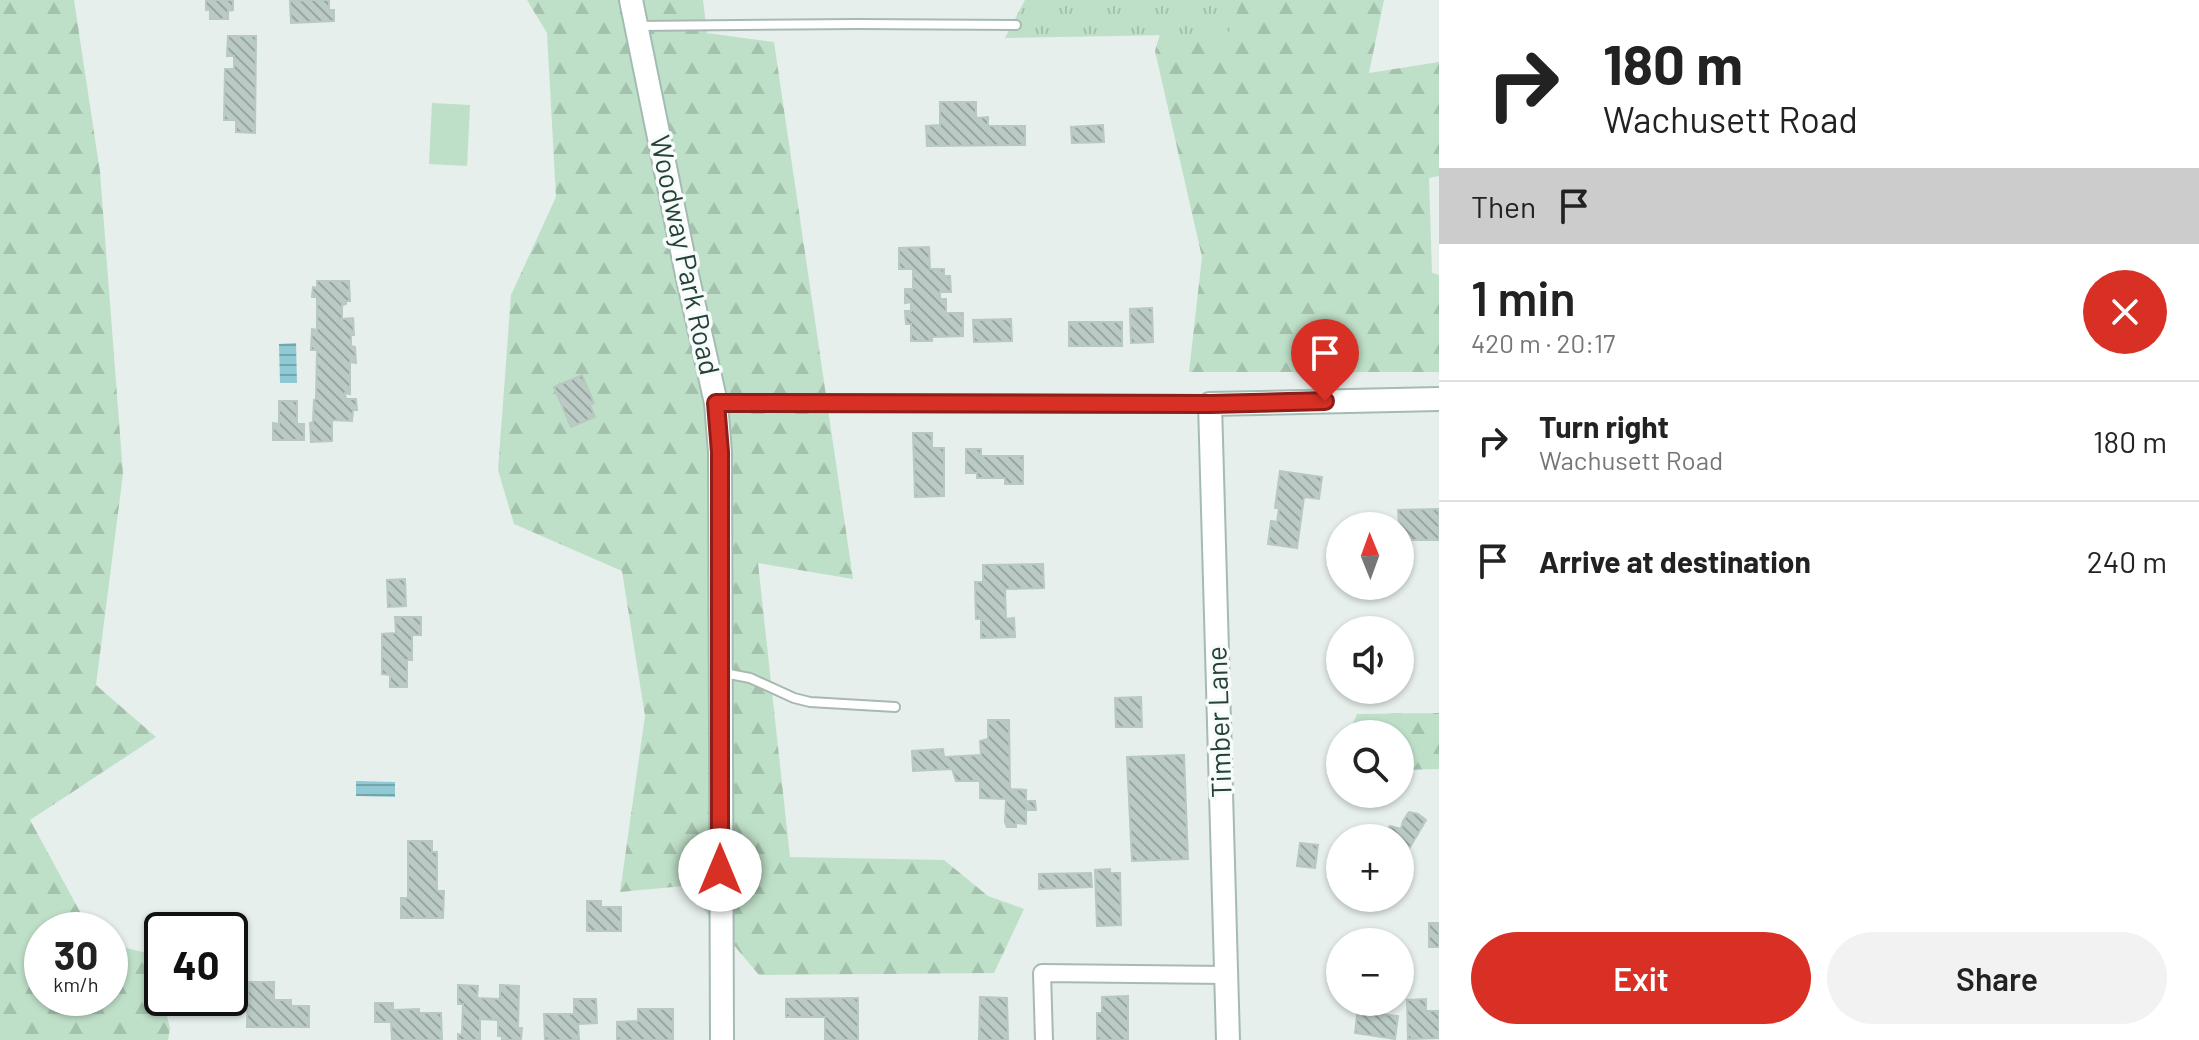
<!DOCTYPE html>
<meta charset="utf-8">
<style>
:root{--surface:#fff;--page:#f2f2f2;--text:#222;--muted:#767676;--line:#e0e0e0;--accent:#d93025}
body{margin:0;font-family:Barlow,sans-serif;background:var(--page);color:var(--text);height:100vh;display:flex;flex-direction:column;font-size:30px;white-space:nowrap}
*{box-sizing:border-box;margin:0}
p{font-size:26px;color:var(--muted)}
.icon{flex:none;width:44px;height:44px;fill:none;stroke:currentColor;stroke-width:2;stroke-linecap:round;stroke-linejoin:round}
.map{position:relative;flex:1;overflow:hidden}
.panel{display:flex;flex-direction:column;background:var(--surface);width:760px}
.panel>*{flex:none}
.guide{background:#fff;color:var(--text);overflow:hidden}
.needle{width:52px;rotate:359deg}
.controls{position:absolute;left:1326px;top:512px;display:grid;gap:16px}
.controls a{display:grid;place-items:center;width:88px;height:88px;border-radius:50%;background:var(--surface);box-shadow:0 2px 6px #0004;font-size:40px}
.speed{position:absolute;left:24px;top:912px;display:flex;gap:16px;font-size:40px;font-weight:700;text-align:center}
.speed>*{display:grid;place-content:center;width:104px;height:104px;border-radius:50%;background:var(--surface);box-shadow:0 2px 6px #0004;line-height:1}
.speed small{font-size:20px;font-weight:400}
.speed .limit{border:4px solid #111;border-radius:12px;background:#fff;color:#111}
.pin{position:absolute;display:grid;place-items:center;width:68px;height:68px;color:#fff;margin:-82px -34px;border-radius:50% 50% 50% 0;rotate:-45deg;box-shadow:0 0 8px #0007}
.pin .icon{rotate:45deg}
.me{position:absolute;width:88px;margin:-44px;rotate:0deg;stroke-linejoin:round;filter:drop-shadow(0 0 6px #0008)}
.turn{display:flex;align-items:center;gap:28px;height:168px;padding:0 32px;font-size:36px}
.turn .icon{width:104px;height:104px;stroke-width:2.5}
.turn b{display:block;font-size:56px;line-height:68px}
.then{display:flex;align-items:center;height:76px;padding:0 32px;background:#0003;gap:16px;font-size:30px}
.round{display:grid;place-items:center;flex:none;width:84px;height:84px;border-radius:42px;background:var(--page)}
.head{display:flex;align-items:center;justify-content:space-between;height:136px;padding:0 32px}
h1{font-size:48px;font-weight:600;line-height:60px}
.primary-button{display:flex;gap:16px;margin-top:auto;padding:16px 32px}
.primary-button a{flex:1;height:92px;border-radius:48px;background:var(--accent);color:#fff;font-size:32px;font-weight:600;line-height:92px;text-align:center}
.primary-button a+a{background:var(--page);color:var(--text)}
ul{padding:0;list-style:none}
li{display:flex;align-items:center;gap:24px;height:120px;padding:0 32px;border-top:2px solid var(--line)}
li div{flex:1}
li b{display:block;font-size:30px}
li em{font-style:normal}
main{display:flex;flex:1;min-height:0}
.map>svg:first-child{display:block}
.grass{fill:#bfe0c8}
.forest{fill:url(#forest-firs)}
.park{fill:url(#park-tufts)}
.water{fill:url(#water-rules)}
.building{fill:url(#building-back-hatch);stroke:#b8c9c2;stroke-width:2}
.lines{fill:none;stroke-linecap:round;stroke-linejoin:round}
.lane-casing{stroke:#a8b8b2;stroke-width:12}
.street-casing{stroke:#a8b8b2;stroke-width:20}
.secondary-casing{stroke:#a4bbb3;stroke-width:26}
.lane{stroke:#fff;stroke-width:8}
.street{stroke:#fff;stroke-width:16}
.secondary{stroke:#fff;stroke-width:22}
.route-casing{stroke:#8d1f18;stroke-width:20}
.route{stroke:#d93025;stroke-width:14}
.labels{text-anchor:middle;stroke-width:7;stroke-linejoin:round;paint-order:stroke}
.street-label{font-size:28px;fill:#24423a;stroke:#f7fbf9}
</style>
<main>
<div class="map">
<svg width="1439" height="1040" viewBox="0 0 1439 1040">
<defs>
<pattern id="forest-firs" width="22" height="20" patternUnits="userSpaceOnUse" patternTransform="scale(2)"><rect width="22" height="20" fill="#bfe0c8"/><path d="M5 1l3.5 6h-7zM16 11l3.5 6h-7z" fill="#a4c1ad"/></pattern>
<pattern id="park-tufts" width="24" height="20" patternUnits="userSpaceOnUse" patternTransform="scale(2)"><rect width="24" height="20" fill="#bfe0c8"/><path d="M3 7l-1-3M5 7V3M7 7l1-3M15 17l-1-3M17 17v-4M19 17l1-3" fill="none" stroke="#a4c1ad"/></pattern>
<pattern id="water-rules" width="6" height="5" patternUnits="userSpaceOnUse" patternTransform="scale(2)"><rect width="6" height="5" fill="#8ec9d4"/><path d="M0 2.5h6" fill="none" stroke="#74a5ad"/></pattern>
<pattern id="building-back-hatch" width="6" height="6" patternUnits="userSpaceOnUse" patternTransform="scale(2)"><rect width="6" height="6" fill="#bbcac4"/><path d="M-1 5l2 2M0 0l6 6M5-1l2 2" fill="none" stroke="#98a6a0"/></pattern>
</defs>
<rect width="100%" height="100%" fill="#e6efeb"/>
<path class="grass" d="M 432,103 L 470,105 L 467,166 L 429,164 Z"/>
<path class="forest" d="M 0,0 L 74,0 L 100,172 L 123,474 L 96,685 L 156,737 L 30,820 L 90,930 L 42,930 L 42,998 L 110,998 L 110,944 L 151,954 L 170,1028 L 168,1040 L 0,1040 Z
M 527,0 L 703,0 L 707,33 L 774,42 L 853,579 L 758,563 L 790,857 L 944,860 L 988,896 L 1024,909 L 994,973 L 759,975 L 684,886 L 620,892 L 645,716 L 622,571 L 514,524 L 498,470 L 511,295 L 556,197 L 547,33 Z
M 1170,0 L 1384,0 L 1369,73 L 1439,62 L 1439,176 L 1429,178 L 1432,273 L 1439,275 L 1439,372 L 1189,372 L 1202,257 L 1155,51 Z
M 1439,713 L 1439,769 L 1400,770 L 1400,734 L 1348,734 L 1357,714 Z"/>
<path class="park" d="M 1025,0 L 1242,0 L 1228,34 L 1005,38 Z"/>
<path class="water" d="M 296,343 L 297,383 L 280,383 L 279,344 Z
M 356,781 L 395,782 L 395,797 L 356,796 Z"/>
<path class="building" d="M 206,0 L 233,0 L 233,10 L 228,11 L 228,19 L 210,19 L 210,9 L 206,10 Z
M 313,0 L 329,0 L 329,10 L 334,10 L 334,21 L 291,23 L 290,1 Z
M 228,36 L 256,36 L 255,133 L 236,132 L 236,120 L 224,120 L 225,69 L 234,69 L 234,56 L 227,56 Z
M 940,102 L 976,102 L 976,118 L 988,117 L 988,126 L 1025,126 L 1025,145 L 927,146 L 926,126 L 940,125 Z
M 1103,125 L 1104,142 L 1072,143 L 1071,127 Z
M 929,247 L 930,269 L 944,269 L 944,276 L 950,276 L 951,292 L 940,292 L 940,299 L 946,299 L 946,313 L 963,313 L 963,336 L 932,337 L 932,341 L 911,341 L 911,324 L 906,324 L 905,311 L 911,311 L 911,302 L 905,303 L 905,289 L 913,289 L 913,269 L 899,269 L 899,248 Z
M 317,281 L 349,281 L 350,301 L 346,301 L 346,304 L 342,305 L 342,319 L 353,318 L 354,335 L 351,335 L 351,346 L 355,347 L 356,363 L 350,362 L 350,394 L 345,393 L 346,399 L 356,399 L 357,410 L 353,410 L 352,421 L 332,420 L 332,441 L 311,442 L 310,423 L 313,422 L 314,400 L 316,399 L 317,350 L 311,350 L 312,329 L 317,330 L 317,297 L 312,297 L 313,287 L 317,288 Z
M 1152,308 L 1153,342 L 1131,343 L 1130,309 Z
M 1011,319 L 1012,341 L 974,342 L 973,320 Z
M 1069,322 L 1122,322 L 1122,346 L 1069,346 Z
M 582,375 L 594,403 L 590,405 L 595,417 L 571,427 L 554,387 Z
M 279,401 L 297,401 L 297,424 L 304,424 L 304,440 L 273,440 L 273,423 L 279,424 Z
M 913,433 L 932,433 L 932,448 L 944,448 L 944,496 L 915,497 Z
M 966,449 L 981,449 L 981,456 L 1023,456 L 1023,484 L 1005,484 L 1005,478 L 977,478 L 977,473 L 966,473 Z
M 1280,471 L 1322,477 L 1319,499 L 1304,497 L 1297,548 L 1268,544 L 1271,521 L 1277,522 L 1279,508 L 1275,508 Z
M 1439,509 L 1439,540 L 1400,540 L 1398,510 Z
M 1043,564 L 1044,588 L 1005,589 L 1006,619 L 1014,618 L 1015,637 L 981,638 L 981,619 L 976,619 L 975,582 L 983,582 L 983,565 Z
M 405,579 L 406,606 L 388,607 L 387,580 Z
M 395,617 L 421,617 L 421,635 L 412,635 L 412,660 L 407,660 L 407,687 L 390,687 L 390,675 L 382,674 L 382,634 L 396,633 Z
M 1141,697 L 1142,727 L 1116,727 L 1115,698 Z
M 988,720 L 1009,720 L 1010,789 L 1026,790 L 1026,801 L 1035,801 L 1036,810 L 1026,810 L 1026,824 L 1016,823 L 1016,827 L 1007,827 L 1005,822 L 1006,799 L 980,798 L 980,781 L 956,781 L 952,769 L 913,771 L 912,751 L 943,749 L 944,757 L 981,755 L 980,741 L 988,739 Z
M 1184,755 L 1188,859 L 1132,861 L 1127,757 Z
M 1409,812 L 1418,814 L 1426,820 L 1400,864 L 1400,838 L 1382,838 L 1390,826 L 1401,829 L 1403,821 Z
M 408,841 L 432,841 L 432,852 L 437,852 L 437,891 L 444,891 L 443,918 L 401,918 L 401,898 L 408,898 Z
M 1300,843 L 1318,845 L 1315,868 L 1297,866 Z
M 1110,869 L 1110,873 L 1120,873 L 1121,925 L 1097,926 L 1095,870 Z
M 1091,873 L 1092,887 L 1039,889 L 1039,874 Z
M 587,901 L 601,901 L 601,907 L 621,907 L 621,931 L 587,931 Z
M 1429,923 L 1439,923 L 1439,947 L 1429,947 Z
M 248,982 L 274,982 L 274,1000 L 291,1000 L 291,1006 L 309,1006 L 309,1027 L 247,1027 Z
M 458,985 L 478,986 L 477,998 L 500,999 L 500,985 L 519,986 L 518,1028 L 522,1028 L 521,1040 L 502,1040 L 502,1036 L 498,1036 L 498,1020 L 480,1019 L 480,1040 L 458,1040 L 458,1034 L 462,1035 L 463,1004 L 458,1004 Z
M 1128,996 L 1128,1040 L 1097,1040 L 1097,1013 L 1102,1013 L 1102,997 Z
M 980,997 L 1007,998 L 1008,1040 L 979,1040 Z
M 858,998 L 858,1040 L 825,1040 L 825,1017 L 786,1017 L 786,999 Z
M 574,999 L 596,999 L 597,1023 L 578,1024 L 579,1040 L 545,1040 L 544,1014 L 574,1014 Z
M 1426,999 L 1426,1011 L 1439,1011 L 1439,1038 L 1408,1039 L 1407,1000 Z
M 375,1003 L 393,1003 L 393,1010 L 419,1009 L 419,1013 L 441,1013 L 442,1040 L 392,1040 L 391,1022 L 375,1022 Z
M 1366,1005 L 1382,1007 L 1381,1014 L 1398,1016 L 1395,1039 L 1355,1033 L 1358,1007 L 1366,1007 Z
M 638,1009 L 673,1009 L 673,1040 L 617,1040 L 617,1022 L 638,1021 Z"/>
<g class="lines">
<g class="lane-casing">
<path id="lane" d="M 637,26 L 858,24 L 1016,25
M 724,673 L 750,678 L 794,698 L 810,702 L 895,707"/>
</g>
<g class="street-casing">
<path id="street" d="M 716,403 L 1210,404
M 1044,1040 L 1042,973 L 1226,975"/>
</g>
<g class="secondary-casing">
<path id="secondary" d="M 631,0 L 686,270 L 716,403 L 720,452 L 722,1040
M 1228,1040 L 1210,404 L 1439,399"/>
</g>
<use href="#lane" class="lane"/>
<use href="#street" class="street"/>
<use href="#secondary" class="secondary"/>
</g>
<g class="lines">
<g class="route-casing">
<path id="route" d="M 720,870 L 720,452 L 716,403 L 1210,404 L 1325,401"/>
</g>
<use href="#route" class="route"/>
</g>
<g class="labels">
<g class="street-label">
<text transform="translate(685 255) rotate(78)" y="10">Woodway Park Road</text>
<text transform="translate(1219 722) rotate(-92)" y="10">Timber Lane</text>
</g>
</g>
</svg>
<div class="controls">
<a><svg class="needle" viewBox="-14 -14 28 28"><path d="M0-13l5 13h-10z" fill="#e53935"/><path d="M0 13l5-13h-10z" fill="#767676"/></svg></a>
<a><svg class="icon" aria-label="sound" viewBox="0 0 24 24"><path d="M4 9h4l5-4v14l-5-4H4zM17 9q2 3 0 6"/></svg></a>
<a><svg class="icon" aria-label="search" viewBox="0 0 24 24"><circle cx="10" cy="10" r="6"/><path d="M15 15l6 6"/></svg></a>
<a>+</a>
<a>−</a>
</div>
<div class="speed"><div>30<small>km/h</small></div><div class="limit">40</div></div>
<div class="pin" style="left:1325px;top:401px;background:#d93025"><svg class="icon" aria-label="arrive" viewBox="0 0 24 24"><path d="M6 21V4h12l-3 4 3 4H6"/></svg></div>
<svg class="me" style="left:720px;top:870px" viewBox="-20 -20 40 40"><circle r="19" fill="#fff"/><path d="M0-13L10 11 0 6-10 11z" fill="#d93025"/></svg>
</div>
<section class="panel">
<div class="guide">
<div class="turn"><svg class="icon" aria-label="right" viewBox="0 0 24 24"><path d="M7 20v-9h11M14 6l5 5-5 5"/></svg><div><b>180 m</b>Wachusett Road</div></div>
<div class="then">Then<svg class="icon" aria-label="arrive" viewBox="0 0 24 24"><path d="M6 21V4h12l-3 4 3 4H6"/></svg></div>
</div>
<div class="head"><div><h1>1 min</h1><p>420 m · 20:17</p></div><a class="round" style="background:#d93025;color:#fff"><svg class="icon" aria-label="close" viewBox="0 0 24 24"><path d="M6 6l12 12M18 6L6 18"/></svg></a></div>
<ul>
<li><svg class="icon" aria-label="right" viewBox="0 0 24 24"><path d="M7 20v-9h11M14 6l5 5-5 5"/></svg><div><b>Turn right</b><p>Wachusett Road</p></div><em>180 m</em></li>
<li><svg class="icon" aria-label="arrive" viewBox="0 0 24 24"><path d="M6 21V4h12l-3 4 3 4H6"/></svg><div><b>Arrive at destination</b></div><em>240 m</em></li>
</ul>
<div class="primary-button"><a>Exit</a><a>Share</a></div>
</section>
</main>
